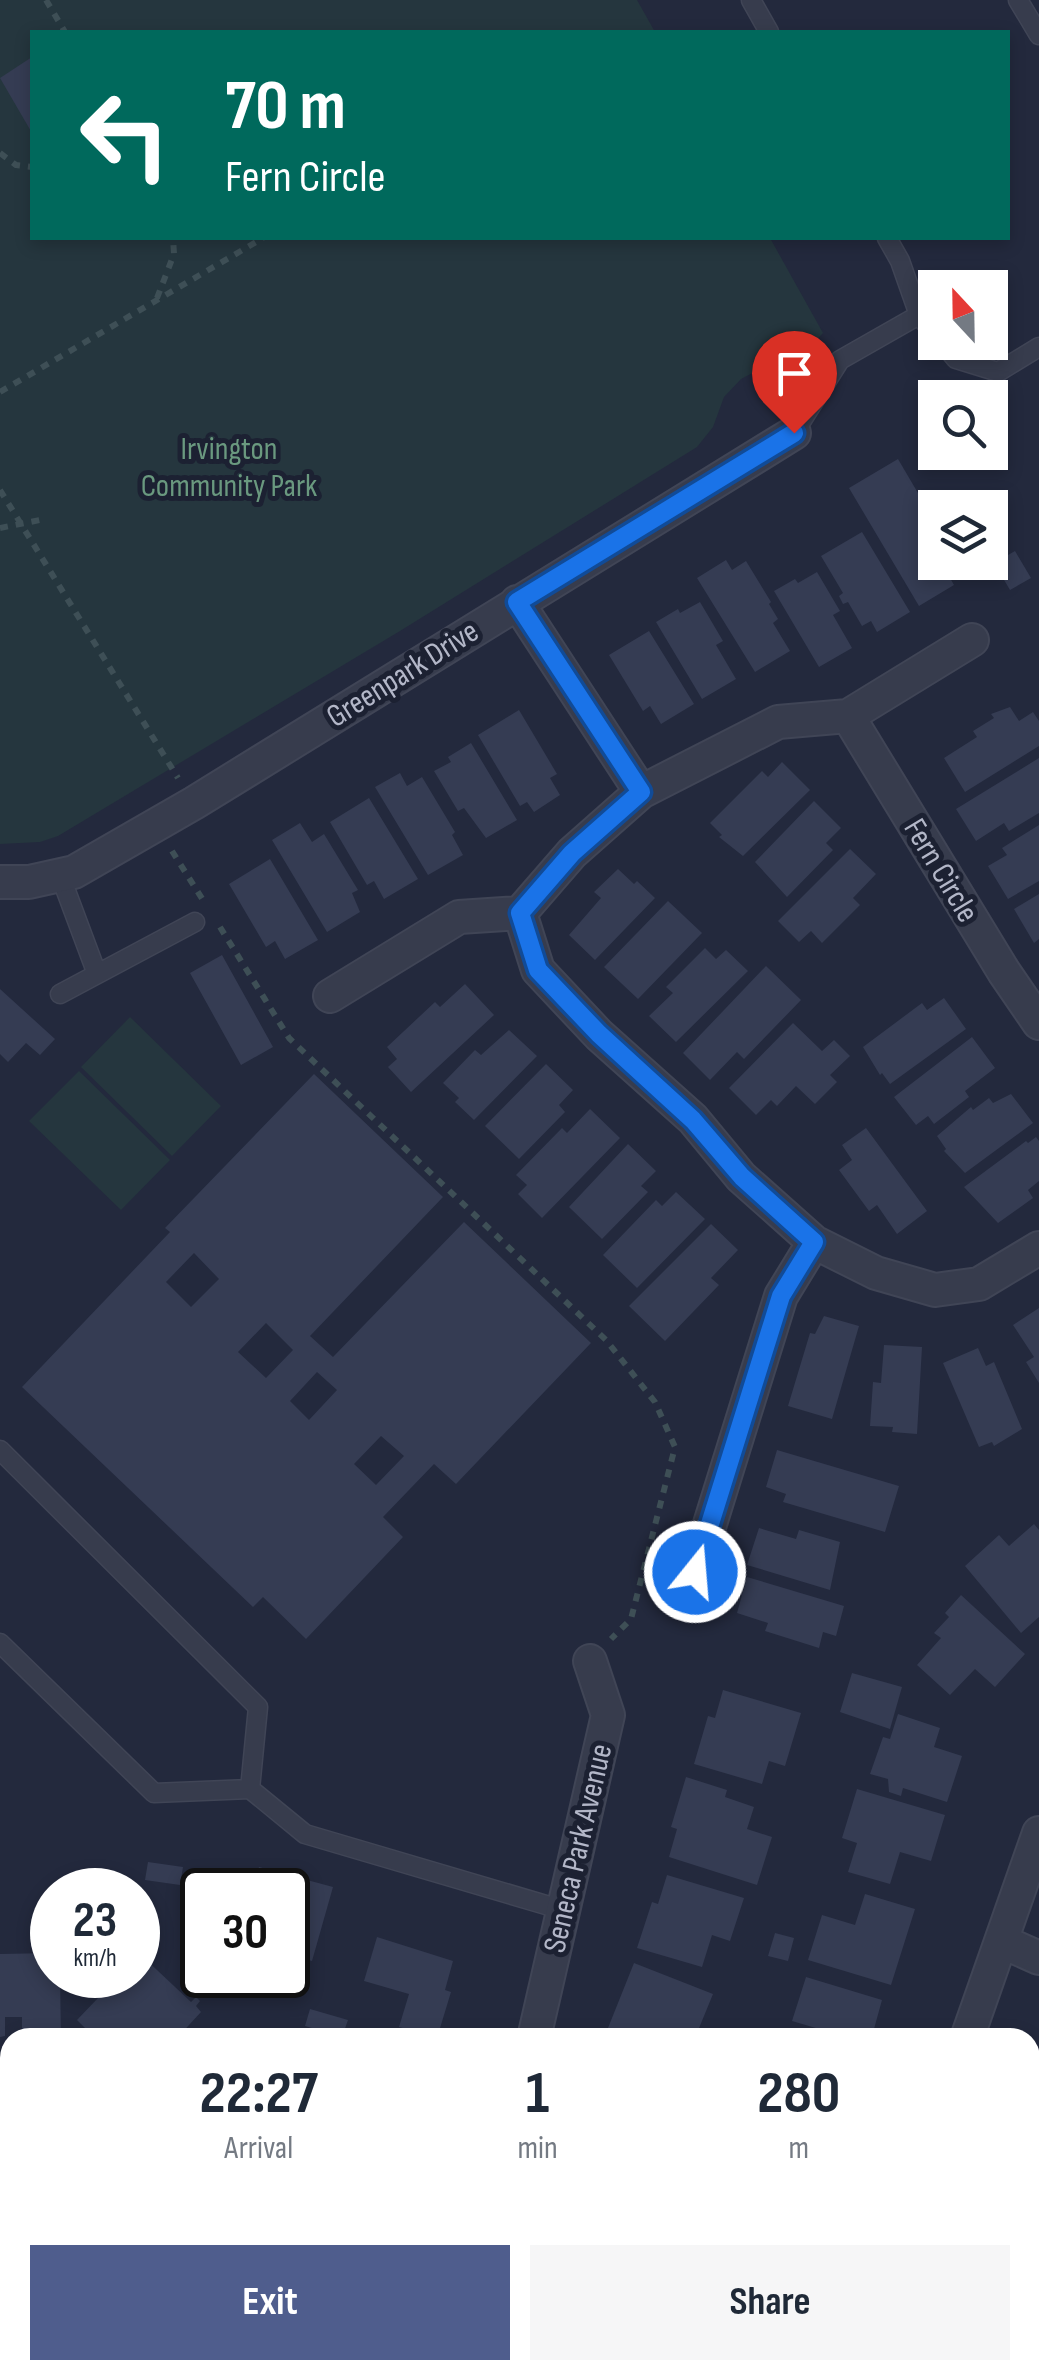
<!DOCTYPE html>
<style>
:root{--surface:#fff;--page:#f6f6f7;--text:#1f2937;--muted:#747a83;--accent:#4f5d8d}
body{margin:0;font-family:"Sofia Sans Condensed",sans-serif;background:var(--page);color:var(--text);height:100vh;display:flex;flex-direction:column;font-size:38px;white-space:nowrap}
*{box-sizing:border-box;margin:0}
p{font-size:32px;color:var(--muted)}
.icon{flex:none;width:55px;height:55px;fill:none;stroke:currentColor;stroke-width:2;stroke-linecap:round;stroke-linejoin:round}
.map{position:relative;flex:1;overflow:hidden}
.drawer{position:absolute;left:0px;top:2028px;width:1040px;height:352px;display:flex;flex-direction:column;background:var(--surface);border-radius:30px 30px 0 0;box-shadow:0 5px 15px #0003}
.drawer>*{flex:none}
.hud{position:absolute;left:30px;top:30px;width:980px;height:210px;border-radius:0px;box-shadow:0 5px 15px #0003;background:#00695c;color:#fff;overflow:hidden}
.needle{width:65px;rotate:338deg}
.buttons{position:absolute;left:918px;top:270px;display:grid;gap:20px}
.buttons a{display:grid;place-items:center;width:90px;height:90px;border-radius:0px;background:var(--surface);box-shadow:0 5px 15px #0003;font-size:50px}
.speed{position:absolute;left:30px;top:1868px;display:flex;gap:20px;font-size:50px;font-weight:700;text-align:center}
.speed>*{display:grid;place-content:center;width:130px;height:130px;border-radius:50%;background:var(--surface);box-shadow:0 5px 15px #0003;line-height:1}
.speed small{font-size:25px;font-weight:400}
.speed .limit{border:5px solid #111;border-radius:15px;background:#fff;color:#111}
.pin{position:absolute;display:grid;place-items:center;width:85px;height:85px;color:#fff;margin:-102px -42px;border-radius:50% 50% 50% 0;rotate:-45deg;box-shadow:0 0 10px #0007}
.pin .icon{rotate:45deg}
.me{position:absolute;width:110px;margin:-55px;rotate:17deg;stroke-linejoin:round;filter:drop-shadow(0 0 8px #0008)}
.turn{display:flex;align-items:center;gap:35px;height:210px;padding:0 30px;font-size:45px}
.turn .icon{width:130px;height:130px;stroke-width:2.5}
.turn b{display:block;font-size:70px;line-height:85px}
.eta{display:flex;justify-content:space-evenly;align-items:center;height:170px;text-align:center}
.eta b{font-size:60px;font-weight:700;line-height:70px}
.primary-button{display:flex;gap:20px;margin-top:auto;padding:20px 30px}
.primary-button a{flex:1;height:115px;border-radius:0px;background:var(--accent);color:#fff;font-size:40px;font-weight:700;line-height:115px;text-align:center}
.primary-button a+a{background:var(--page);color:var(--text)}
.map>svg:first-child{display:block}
.green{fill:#25363e}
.building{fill:#353c53;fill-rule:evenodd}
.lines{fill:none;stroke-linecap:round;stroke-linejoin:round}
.service-casing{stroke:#404556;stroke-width:21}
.minor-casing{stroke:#404556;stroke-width:36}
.path{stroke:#3e4f56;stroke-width:6;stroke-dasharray:8 8;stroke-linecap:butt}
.service{stroke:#373c4d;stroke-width:18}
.minor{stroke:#373c4d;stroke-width:32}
.route-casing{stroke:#114b97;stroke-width:25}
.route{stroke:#1a73e8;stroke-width:18}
.labels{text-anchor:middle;stroke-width:10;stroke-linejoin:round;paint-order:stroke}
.park-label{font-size:32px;fill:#6a997f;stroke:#1c2132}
.street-label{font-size:32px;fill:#b3b7c8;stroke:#1c2132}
</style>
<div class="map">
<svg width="1039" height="2378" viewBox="0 0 1039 2378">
<rect width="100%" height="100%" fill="#23293d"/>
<path class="green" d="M 0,0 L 637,0 L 655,32 L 32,32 L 32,238 L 770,238 L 823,333 L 794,365 L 762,368 L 741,379 L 724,397 L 713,427 L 697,447 L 400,631 L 58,836 L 40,842 L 0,844 Z
M 130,1017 L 221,1106 L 172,1156 L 81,1067 Z
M 79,1071 L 170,1160 L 121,1210 L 29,1121 Z"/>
<path class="building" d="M 32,57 L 32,133 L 0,78 Z
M 898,459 L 935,522 L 935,562 L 941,562 L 954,585 L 919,606 L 849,488 Z
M 862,532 L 910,612 L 877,632 L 871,621 L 862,626 L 848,602 L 843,604 L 839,596 L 843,593 L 821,556 Z
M 1015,551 L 1031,578 L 1010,590 L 994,563 Z
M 726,560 L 732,570 L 746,561 L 771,602 L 769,604 L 778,619 L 773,623 L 790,651 L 755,672 L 697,578 Z
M 817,572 L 840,611 L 833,615 L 852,648 L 819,667 L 774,591 L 795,579 L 798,583 Z
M 700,602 L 723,641 L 716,645 L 736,679 L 702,699 L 656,622 L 678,609 L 680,613 Z
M 649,631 L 694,704 L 661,724 L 650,706 L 643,711 L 609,655 Z
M 1010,707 L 1019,721 L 1033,712 L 1039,721 L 1039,746 L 965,792 L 944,758 L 977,737 L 973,731 L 994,718 L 991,714 Z
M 519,710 L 557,774 L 550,778 L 560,795 L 534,812 L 527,802 L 520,806 L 478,735 Z
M 471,743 L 517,820 L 486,838 L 464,808 L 458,811 L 434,771 L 451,762 L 448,757 Z
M 1039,758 L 1039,813 L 1009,831 L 1004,823 L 976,841 L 956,809 Z
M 782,762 L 810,790 L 743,856 L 719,837 L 722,835 L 710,823 L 762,771 L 768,777 Z
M 400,773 L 407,786 L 422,777 L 455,832 L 452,835 L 463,855 L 428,875 L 375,787 Z
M 369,798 L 418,879 L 384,899 L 374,881 L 367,885 L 330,822 Z
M 814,801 L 841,828 L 826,843 L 833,850 L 787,897 L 755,862 Z
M 300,823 L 312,842 L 324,834 L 358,890 L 352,893 L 360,912 L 327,932 L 272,840 Z
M 1039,825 L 1039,881 L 1008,899 L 988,866 L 1007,855 L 1002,848 Z
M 850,849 L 876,874 L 853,898 L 860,905 L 822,943 L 811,931 L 799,942 L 778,921 Z
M 270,859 L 318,940 L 285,959 L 275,941 L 266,947 L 229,884 Z
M 618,869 L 634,884 L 637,881 L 655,898 L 595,960 L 569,935 L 601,898 L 594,892 Z
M 1039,894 L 1039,939 L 1034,943 L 1014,909 Z
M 668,901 L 702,933 L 638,999 L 604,967 Z
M 705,948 L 716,959 L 726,950 L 748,971 L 676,1042 L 649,1016 L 673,993 L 666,987 Z
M 222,955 L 273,1047 L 241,1065 L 190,973 Z
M 766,966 L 801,1000 L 744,1059 L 737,1052 L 710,1080 L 683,1053 Z
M 465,984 L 494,1015 L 411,1092 L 388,1067 L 397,1059 L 387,1047 L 435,1002 L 440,1007 Z
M 0,989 L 55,1039 L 40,1055 L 26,1043 L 8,1062 L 0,1054 Z
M 944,998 L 966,1029 L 890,1084 L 882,1073 L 880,1075 L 863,1047 L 922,1003 L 927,1010 Z
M 793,1023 L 822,1051 L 834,1040 L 850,1056 L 830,1075 L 837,1082 L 815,1104 L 796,1086 L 777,1106 L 771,1100 L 756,1115 L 729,1088 Z
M 509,1030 L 537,1056 L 474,1120 L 455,1102 L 459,1098 L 443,1083 L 475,1050 L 481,1055 Z
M 972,1037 L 995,1068 L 965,1091 L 969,1097 L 934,1124 L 928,1116 L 916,1125 L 894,1097 Z
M 546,1064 L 573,1090 L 559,1105 L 565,1112 L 519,1159 L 485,1126 Z
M 314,1074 L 443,1197 L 310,1336 L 333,1357 L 464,1222 L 591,1343 L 456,1484 L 434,1464 L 383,1517 L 403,1537 L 306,1639 L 263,1597 L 253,1607 L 22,1387 L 170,1232 L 165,1228 ZM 194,1253 L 219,1279 L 191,1307 L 166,1282 ZM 266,1323 L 293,1350 L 266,1378 L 238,1352 ZM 317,1372 L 337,1390 L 309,1420 L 290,1401 ZM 381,1436 L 404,1456 L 376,1485 L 354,1464 Z
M 1011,1094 L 1033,1123 L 965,1173 L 944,1151 L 946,1149 L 937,1136 L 971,1107 L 973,1110 L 989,1098 L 993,1103 Z
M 590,1109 L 620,1138 L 542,1218 L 518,1194 L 527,1185 L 516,1175 L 562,1128 L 567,1133 Z
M 866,1128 L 927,1211 L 897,1234 L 877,1205 L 869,1211 L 839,1170 L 852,1160 L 842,1145 Z
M 1036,1137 L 1039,1141 L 1039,1181 L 1028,1190 L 1033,1198 L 998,1223 L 964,1187 L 1026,1141 L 1028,1143 Z
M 628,1144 L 656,1171 L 641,1186 L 648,1192 L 602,1239 L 569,1207 Z
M 676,1192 L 705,1219 L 637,1288 L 603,1255 L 656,1200 L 662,1206 Z
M 711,1224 L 738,1250 L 711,1278 L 719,1285 L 665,1341 L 629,1306 Z
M 1039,1308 L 1039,1383 L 1026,1362 L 1034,1357 L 1013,1325 Z
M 824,1316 L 859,1326 L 832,1419 L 788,1406 L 810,1333 L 815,1334 Z
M 884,1345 L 922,1347 L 917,1434 L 892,1432 L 893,1427 L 870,1426 L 873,1382 L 881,1383 Z
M 978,1348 L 986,1366 L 994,1362 L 1022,1429 L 994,1446 L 992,1442 L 979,1447 L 943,1363 Z
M 777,1450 L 899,1486 L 885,1532 L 783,1502 L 786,1494 L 766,1487 Z
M 1034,1524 L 1039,1530 L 1039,1617 L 1021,1633 L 965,1566 L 999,1535 L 1009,1546 Z
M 759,1528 L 796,1539 L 799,1530 L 840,1542 L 830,1590 L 747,1565 Z
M 747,1577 L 844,1606 L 836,1636 L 823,1632 L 819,1648 L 765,1631 L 768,1623 L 737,1613 Z
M 961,1595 L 1025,1654 L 995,1687 L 975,1669 L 950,1695 L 917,1665 L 941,1638 L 934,1633 L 949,1617 L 945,1613 Z
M 852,1673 L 902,1687 L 890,1729 L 840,1712 Z
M 723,1690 L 801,1713 L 785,1766 L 769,1761 L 762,1784 L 694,1764 L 708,1716 L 715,1718 Z
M 898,1714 L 940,1728 L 934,1747 L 962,1756 L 947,1802 L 903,1788 L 901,1796 L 889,1792 L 888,1779 L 870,1774 L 883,1737 L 890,1739 Z
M 686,1777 L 727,1790 L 725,1797 L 754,1807 L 747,1829 L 772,1837 L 757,1885 L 669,1857 L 677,1829 L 671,1827 Z
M 857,1789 L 945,1815 L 931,1861 L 900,1852 L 890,1884 L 848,1872 L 857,1843 L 842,1838 Z
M 148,1862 L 183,1867 L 180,1885 L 145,1880 Z
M 259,1867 L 333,1887 L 312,1961 L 288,1954 L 288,1890 L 252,1890 Z
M 667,1875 L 744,1898 L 730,1941 L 712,1935 L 702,1967 L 637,1948 L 652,1902 L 658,1904 Z
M 865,1894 L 915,1909 L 891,1985 L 808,1960 L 822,1915 L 855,1925 Z
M 775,1933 L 794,1938 L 788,1961 L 768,1956 Z
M 377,1937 L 453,1961 L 445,1990 L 451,1992 L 437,2038 L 399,2027 L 409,1994 L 364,1981 Z
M 52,1953 L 52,1975 L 60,1975 L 61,2038 L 22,2038 L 22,2017 L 5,2017 L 5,2036 L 0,2037 L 0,1954 Z
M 140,1954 L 191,2002 L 196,1997 L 200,2001 L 196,2006 L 201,2012 L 177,2038 L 95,2038 L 77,2020 L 120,1975 L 138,1975 Z
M 634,1963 L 713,1994 L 695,2038 L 604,2038 Z
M 806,1977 L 882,2000 L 874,2029 L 881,2031 L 879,2038 L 835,2038 L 836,2034 L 792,2021 Z
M 310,2009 L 348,2020 L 342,2037 L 305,2026 Z
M 1035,2067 L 1039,2068 L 1039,2133 L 1030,2131 L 1030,2088 Z
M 1039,2330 L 1039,2378 L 1025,2378 L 1018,2371 L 1013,2376 L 1007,2370 L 1030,2370 L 1030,2339 Z
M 105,2370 L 183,2370 L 180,2378 L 162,2373 L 160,2378 L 129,2378 Z
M 229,2370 L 339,2370 L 336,2378 L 227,2378 Z
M 574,2370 L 572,2378 L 523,2378 L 523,2375 L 508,2371 Z
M 681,2370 L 790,2370 L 782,2378 L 747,2378 L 742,2373 L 737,2378 L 674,2378 Z"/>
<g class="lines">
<g class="service-casing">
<path id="service" d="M 751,0 L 769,32
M 1018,0 L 1039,35
M 887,238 L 900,261 L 919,315 L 935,335
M 942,342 L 956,359 L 998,372 L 1039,347
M 794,433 L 840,360 L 919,315
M 60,875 L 97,974
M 60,994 L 195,922
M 0,1450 L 258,1707 L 250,1789
M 0,1643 L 154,1793 L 250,1789 L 305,1834 L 563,1910"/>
</g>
<g class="minor-casing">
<path id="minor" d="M 517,602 L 641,792
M 848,716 L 1004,972 L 1039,1023
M 0,882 L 29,882 L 74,872 L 194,803 L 794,433
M 520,913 L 538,970 L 599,1035 L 693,1119 L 741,1177 L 814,1242 L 876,1273 L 935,1290 L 979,1284 L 1039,1248
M 330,996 L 459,917 L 520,913 L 572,853 L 641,792 L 778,722 L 848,716 L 972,640
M 695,1572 L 781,1296 L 814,1242
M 1001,1941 L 1039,1958
M 534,2038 L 608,1715 L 590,1661
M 967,2038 L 1039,1833
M 0,2364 L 10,2326
M 919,2370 L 927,2378
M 431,2378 L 433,2370"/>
</g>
<path class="path" d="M 46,0 L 65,32
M 0,153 L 16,165 L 32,167
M 157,298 L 174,254 L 173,238
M 0,392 L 263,238
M 0,490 L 178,778
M 0,528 L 45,519
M 172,851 L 203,900
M 220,927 L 289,1038 L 606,1340 L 655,1402 L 675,1447 L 631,1619 L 611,1639"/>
<use href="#service" class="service"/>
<use href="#minor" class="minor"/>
</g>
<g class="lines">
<g class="route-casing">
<path id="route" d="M 695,1572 L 781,1296 L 814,1242 L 742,1177 L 693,1120 L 599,1034 L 538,970 L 520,913 L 572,853 L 641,792 L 517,602 L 794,433"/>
</g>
<use href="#route" class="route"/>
</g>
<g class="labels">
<g class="park-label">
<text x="229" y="459">Irvington<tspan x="229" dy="37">Community Park</tspan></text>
</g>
<g class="street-label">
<text transform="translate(402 673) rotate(-32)" y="11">Greenpark Drive</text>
<text transform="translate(942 870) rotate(59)" y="11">Fern Circle</text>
<text transform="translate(577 1848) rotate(-77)" y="11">Seneca Park Avenue</text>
</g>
</g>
</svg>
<div class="buttons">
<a><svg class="needle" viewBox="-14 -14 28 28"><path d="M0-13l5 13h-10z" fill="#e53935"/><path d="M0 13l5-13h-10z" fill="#747a83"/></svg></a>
<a><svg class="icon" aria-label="search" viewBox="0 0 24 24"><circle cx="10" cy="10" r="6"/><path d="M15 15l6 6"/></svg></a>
<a><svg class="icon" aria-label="layers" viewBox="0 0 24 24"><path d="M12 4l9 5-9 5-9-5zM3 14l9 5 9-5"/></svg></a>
</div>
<div class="speed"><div>23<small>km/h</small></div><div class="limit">30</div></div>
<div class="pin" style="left:794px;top:433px;background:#d93025"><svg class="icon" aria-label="arrive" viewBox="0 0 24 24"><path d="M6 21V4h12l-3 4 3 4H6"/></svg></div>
<svg class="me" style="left:695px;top:1572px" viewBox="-20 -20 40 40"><circle r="17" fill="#1a73e8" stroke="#fff" stroke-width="3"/><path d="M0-11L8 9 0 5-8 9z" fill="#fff"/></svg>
<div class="hud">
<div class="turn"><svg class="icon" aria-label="left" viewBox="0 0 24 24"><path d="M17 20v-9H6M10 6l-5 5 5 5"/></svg><div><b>70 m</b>Fern Circle</div></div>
</div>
<section class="drawer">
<div class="eta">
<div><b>22:27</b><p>Arrival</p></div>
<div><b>1</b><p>min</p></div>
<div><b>280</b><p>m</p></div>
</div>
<div class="primary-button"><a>Exit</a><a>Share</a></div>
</section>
</div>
